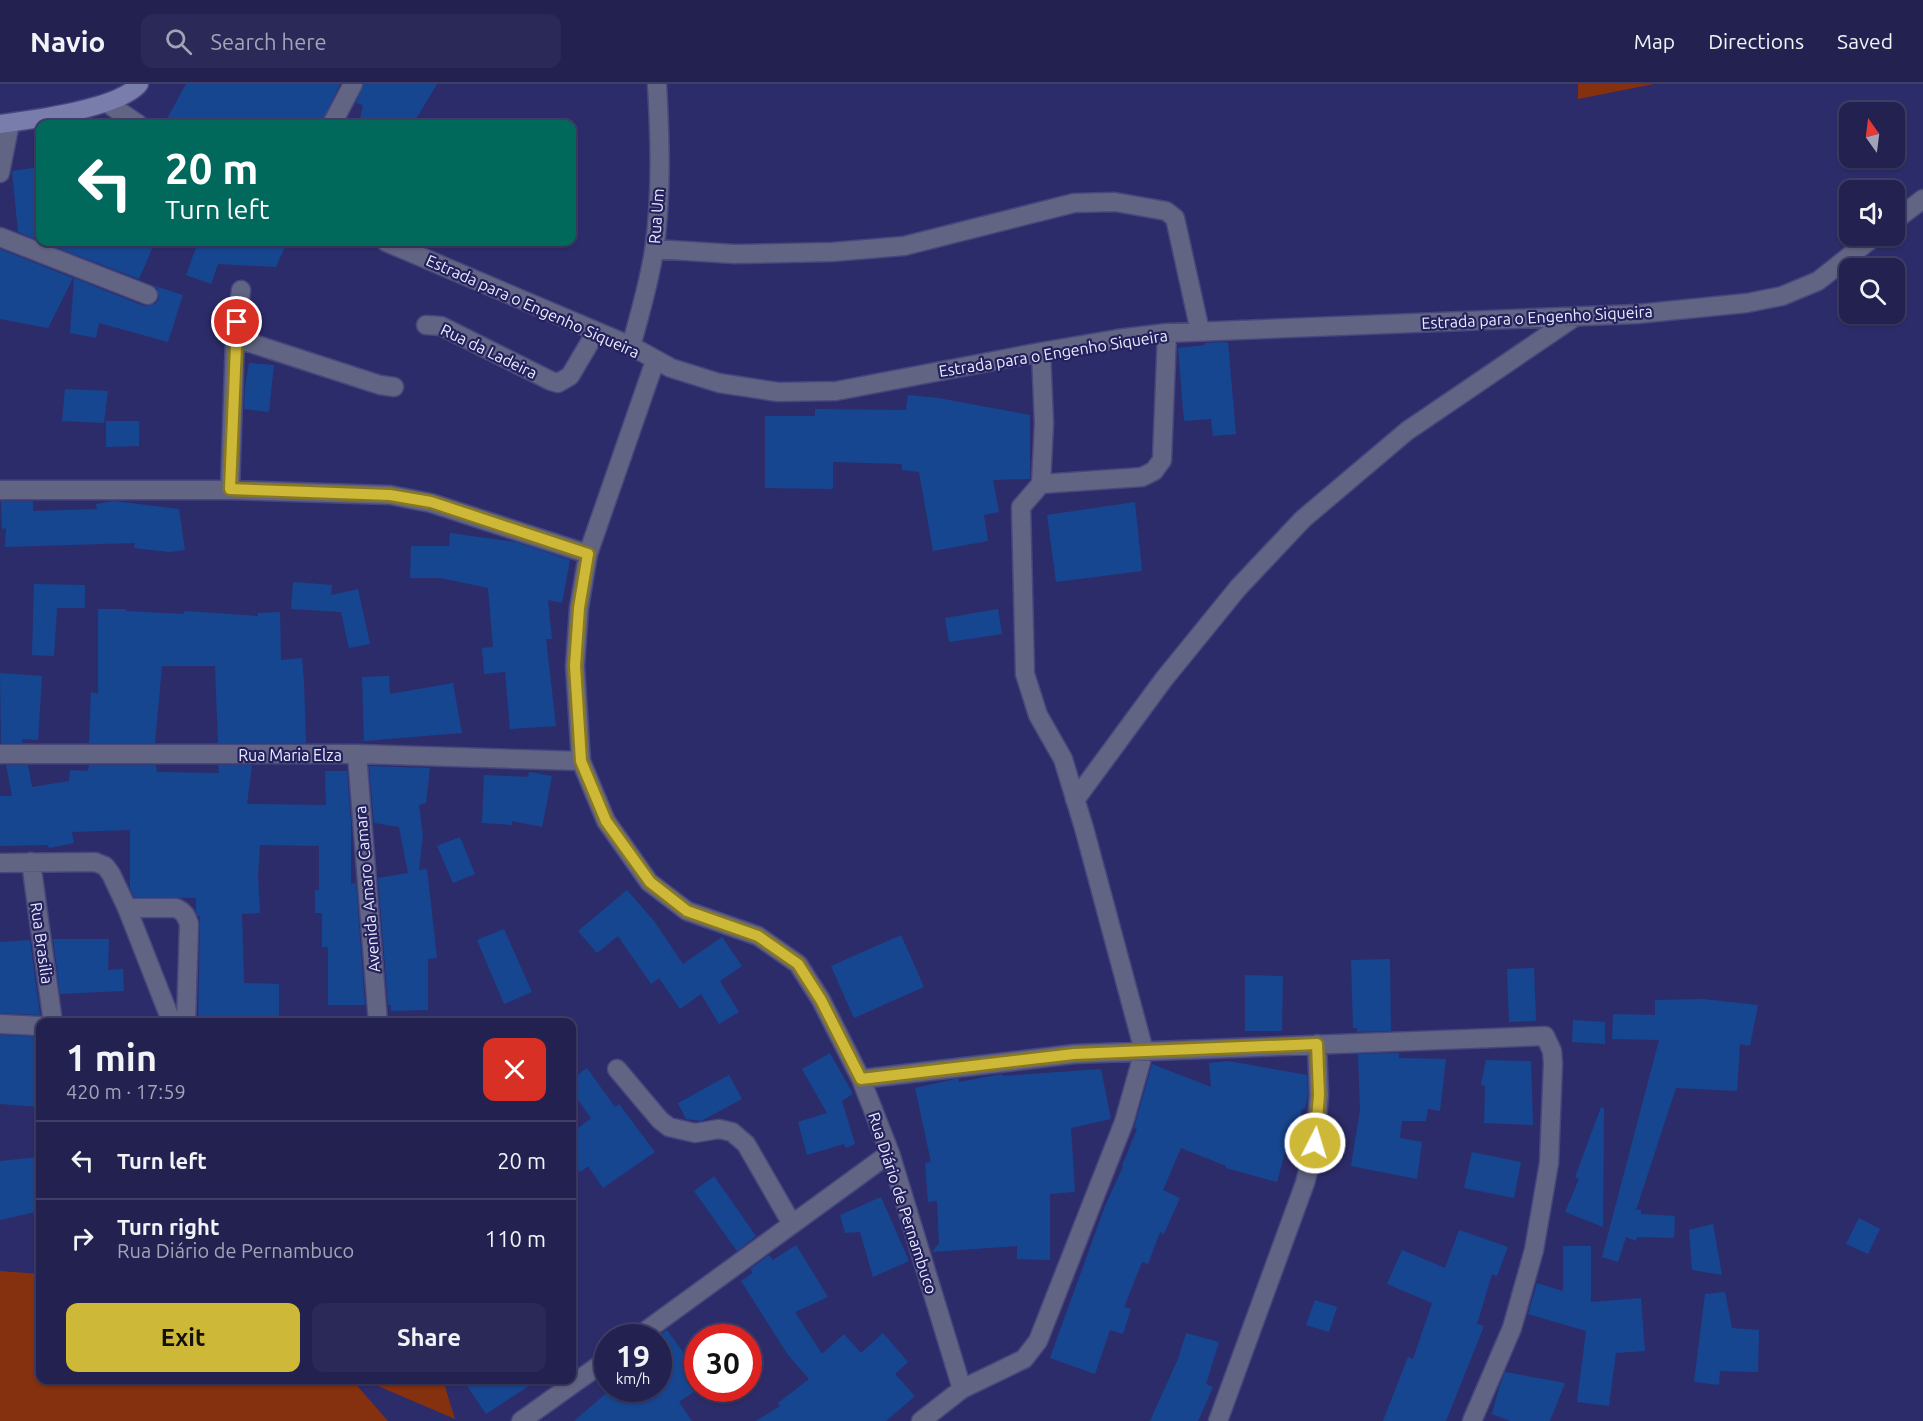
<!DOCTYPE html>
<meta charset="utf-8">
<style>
:root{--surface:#222150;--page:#2a2957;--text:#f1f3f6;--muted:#a2a3b7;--line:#3f3e67;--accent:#ceb837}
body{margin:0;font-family:Ubuntu,sans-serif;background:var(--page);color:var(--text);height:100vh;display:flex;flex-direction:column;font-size:22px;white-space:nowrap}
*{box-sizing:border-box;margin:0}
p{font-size:20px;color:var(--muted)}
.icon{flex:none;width:33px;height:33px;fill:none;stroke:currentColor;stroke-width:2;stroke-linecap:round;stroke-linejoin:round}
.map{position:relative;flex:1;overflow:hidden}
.details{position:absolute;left:36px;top:934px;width:540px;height:366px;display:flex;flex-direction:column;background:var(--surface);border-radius:12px;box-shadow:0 2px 4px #0004,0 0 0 2px var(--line)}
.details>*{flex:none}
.top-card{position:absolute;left:36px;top:36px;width:540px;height:126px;border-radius:12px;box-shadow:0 2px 4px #0004,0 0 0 2px var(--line);background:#00695c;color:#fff;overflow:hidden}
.needle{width:39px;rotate:346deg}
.fabs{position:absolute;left:1839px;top:18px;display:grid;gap:12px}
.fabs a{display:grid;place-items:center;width:66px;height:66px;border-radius:12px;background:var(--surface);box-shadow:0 2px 4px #0004,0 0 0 2px var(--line);font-size:30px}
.speed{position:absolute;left:594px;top:1240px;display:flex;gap:12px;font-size:30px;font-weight:700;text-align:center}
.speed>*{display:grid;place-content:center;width:78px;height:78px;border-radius:50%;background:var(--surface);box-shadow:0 2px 4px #0004,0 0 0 2px var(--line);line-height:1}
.speed small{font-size:15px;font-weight:400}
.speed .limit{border:9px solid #d22;background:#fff;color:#111}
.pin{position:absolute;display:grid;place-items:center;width:51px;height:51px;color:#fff;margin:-26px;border:3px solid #fff;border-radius:50%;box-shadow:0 2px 6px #0007}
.me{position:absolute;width:66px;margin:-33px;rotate:5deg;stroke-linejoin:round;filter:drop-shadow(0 0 4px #0008)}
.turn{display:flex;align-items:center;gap:21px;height:126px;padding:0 30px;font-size:27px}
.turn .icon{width:78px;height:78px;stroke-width:2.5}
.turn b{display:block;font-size:42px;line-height:51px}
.round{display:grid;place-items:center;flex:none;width:63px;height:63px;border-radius:12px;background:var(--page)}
.headline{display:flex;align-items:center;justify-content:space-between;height:102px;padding:0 30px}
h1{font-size:36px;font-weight:700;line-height:45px}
.primary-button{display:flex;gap:12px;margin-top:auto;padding:12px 30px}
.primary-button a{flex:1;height:69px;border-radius:12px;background:var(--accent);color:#111;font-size:24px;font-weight:700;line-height:69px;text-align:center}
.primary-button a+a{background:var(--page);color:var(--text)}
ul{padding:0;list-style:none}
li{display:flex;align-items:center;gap:18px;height:78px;padding:0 30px;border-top:2px solid var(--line)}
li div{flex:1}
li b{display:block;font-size:22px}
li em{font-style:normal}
header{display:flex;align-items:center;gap:36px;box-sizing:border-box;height:84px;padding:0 30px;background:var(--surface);border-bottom:2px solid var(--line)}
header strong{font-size:28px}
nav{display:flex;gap:33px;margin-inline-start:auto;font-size:21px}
.search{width:420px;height:54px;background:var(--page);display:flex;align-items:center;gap:15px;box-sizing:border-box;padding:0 21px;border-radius:12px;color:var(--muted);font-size:22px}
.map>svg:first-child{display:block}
.green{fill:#85300e}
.building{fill:#174690}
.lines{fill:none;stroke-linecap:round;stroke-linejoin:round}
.street-casing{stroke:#47477e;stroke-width:21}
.secondary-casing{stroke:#47477e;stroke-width:21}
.street{stroke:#616482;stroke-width:18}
.secondary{stroke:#797dac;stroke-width:18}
.route-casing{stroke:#867824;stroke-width:15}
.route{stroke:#ceb837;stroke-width:10}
.labels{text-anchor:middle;stroke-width:4.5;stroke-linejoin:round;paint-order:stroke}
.street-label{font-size:16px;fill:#eaecfc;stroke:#24215e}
</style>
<header>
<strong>Navio</strong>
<div class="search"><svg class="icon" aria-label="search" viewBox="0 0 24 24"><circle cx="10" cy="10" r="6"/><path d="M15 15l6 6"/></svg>Search here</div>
<nav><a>Map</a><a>Directions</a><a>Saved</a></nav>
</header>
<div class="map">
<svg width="1923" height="1337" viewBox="0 0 1923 1337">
<rect width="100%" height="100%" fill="#2d2c6a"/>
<path class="green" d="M 1578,0 L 1654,0 L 1578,15 Z
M 0,1187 L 40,1190 L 40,1296 L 352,1296 L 388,1337 L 0,1337 Z
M 364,1296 L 443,1296 L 455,1335 Z"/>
<path class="building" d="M 186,0 L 340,0 L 321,40 L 164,40 Z
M 364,0 L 437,0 L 413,40 L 359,40 L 363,21 L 356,19 Z
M 40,83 L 40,157 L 18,148 L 12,87 Z
M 42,158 L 155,158 L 139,195 Z
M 198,158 L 287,158 L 276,183 L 218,180 L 211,200 L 186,191 Z
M 0,165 L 73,194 L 48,244 L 0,235 Z
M 74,194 L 144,222 L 155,220 L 159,215 L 157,204 L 152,201 L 183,211 L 168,258 L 99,239 L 96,254 L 70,249 Z
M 1228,258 L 1236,350 L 1213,352 L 1211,335 L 1184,337 L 1178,264 L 1205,261 L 1205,259 Z
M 249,279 L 274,281 L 269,328 L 244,325 L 245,302 Z
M 65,305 L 108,307 L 104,339 L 62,337 Z
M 908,311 L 938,314 L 1030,331 L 1030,395 L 993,396 L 999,428 L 984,431 L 988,457 L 933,467 L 919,388 L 902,386 L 902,380 L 833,378 L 833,405 L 765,404 L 765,332 L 815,332 L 815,325 L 906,326 Z
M 106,337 L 139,337 L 139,362 L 106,363 Z
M 1,417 L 33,417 L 33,427 L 97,425 L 96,420 L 114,417 L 179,425 L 185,466 L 169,468 L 134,464 L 135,459 L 5,463 L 6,444 L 2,445 Z
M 1135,418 L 1142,487 L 1056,498 L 1047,431 Z
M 450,449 L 516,458 L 570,476 L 562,519 L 548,516 L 552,555 L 546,555 L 556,642 L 510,645 L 505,588 L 484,590 L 482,564 L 493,563 L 488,504 L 440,494 L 410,494 L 411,462 L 449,462 Z
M 293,498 L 332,501 L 331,511 L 358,505 L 370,560 L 349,564 L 341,528 L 291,525 Z
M 34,500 L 85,501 L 85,524 L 57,524 L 54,572 L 32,571 Z
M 98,525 L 126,525 L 126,527 L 184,530 L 184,527 L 258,532 L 258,529 L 280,528 L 281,576 L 302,574 L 304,598 L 306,659 L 218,659 L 215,582 L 162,582 L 155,659 L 89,659 L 91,608 L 98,610 Z
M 998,525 L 1002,550 L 949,558 L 945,534 Z
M 0,589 L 42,592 L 38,656 L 22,655 L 23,659 L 1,659 Z
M 389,592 L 390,610 L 453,599 L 462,649 L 364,657 L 362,593 Z
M 6,681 L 28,681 L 32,703 L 69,697 L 70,686 L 88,687 L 89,681 L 156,681 L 157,688 L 219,689 L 218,681 L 252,681 L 247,720 L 326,721 L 325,687 L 347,687 L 351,738 L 351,800 L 356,799 L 365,921 L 328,921 L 328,863 L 322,863 L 322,829 L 315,829 L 315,806 L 319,806 L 319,762 L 260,761 L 258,791 L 260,829 L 242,830 L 244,899 L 279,900 L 279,939 L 198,939 L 200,840 L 200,832 L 198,832 L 196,828 L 196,814 L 134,813 L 130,804 L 130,746 L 72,748 L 74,759 L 49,764 L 48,761 L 0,762 L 0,712 L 12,712 Z
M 369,682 L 430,684 L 426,719 L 419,721 L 423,752 L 419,786 L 427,785 L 437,874 L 428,875 L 428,926 L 391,927 L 391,921 L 388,921 L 378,794 L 408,789 L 399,743 L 374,739 Z
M 529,688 L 552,692 L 542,743 L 512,737 L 512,741 L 482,739 L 484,691 L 528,693 Z
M 460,753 L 475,790 L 453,799 L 437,762 Z
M 627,806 L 654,837 L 683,880 L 722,853 L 742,882 L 720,897 L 739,928 L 719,940 L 701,910 L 680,925 L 659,894 L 651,900 L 618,852 L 597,869 L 578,847 Z
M 504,845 L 532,908 L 504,920 L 477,856 Z
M 901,851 L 924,903 L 854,934 L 831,882 Z
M 53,855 L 109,855 L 108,886 L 123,885 L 124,907 L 60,910 Z
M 30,856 L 40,931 L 0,929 L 0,858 Z
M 1390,875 L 1391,947 L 1357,948 L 1357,944 L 1353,944 L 1351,876 Z
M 1534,884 L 1536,937 L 1509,938 L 1507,885 Z
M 1245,891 L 1283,892 L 1282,947 L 1245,947 Z
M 1703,915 L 1758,921 L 1750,962 L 1740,960 L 1737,1007 L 1676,1004 L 1636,1126 L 1641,1126 L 1641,1130 L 1675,1132 L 1674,1154 L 1637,1153 L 1636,1157 L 1626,1153 L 1618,1178 L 1602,1173 L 1659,956 L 1612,955 L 1613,930 L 1655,931 L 1655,916 Z
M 1573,936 L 1605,938 L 1605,960 L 1572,958 Z
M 0,951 L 40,953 L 40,1023 L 0,1020 Z
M 830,969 L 853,1010 L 842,1017 L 855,1060 L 846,1064 L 844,1060 L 807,1071 L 798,1038 L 827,1029 L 802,985 Z
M 1399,969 L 1399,974 L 1446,975 L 1440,1027 L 1428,1025 L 1426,1037 L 1402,1037 L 1400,1054 L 1422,1058 L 1417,1095 L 1351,1082 L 1360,1026 L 1358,970 Z
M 1486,976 L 1531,977 L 1533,1041 L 1484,1039 L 1485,1002 L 1481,1001 Z
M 1228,977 L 1307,991 L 1308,1010 L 1305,1025 L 1302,1025 L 1294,1062 L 1287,1061 L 1277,1098 L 1226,1084 L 1226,1082 L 1181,1064 L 1163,1106 L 1180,1114 L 1164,1150 L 1160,1148 L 1148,1180 L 1142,1178 L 1124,1223 L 1131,1225 L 1123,1250 L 1110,1246 L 1095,1290 L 1050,1274 L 1105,1122 L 1123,1083 L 1122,1082 L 1137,1045 L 1134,1044 L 1152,980 L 1211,1003 L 1209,979 Z
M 587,984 L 615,1023 L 619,1020 L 655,1068 L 603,1104 L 588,1082 L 580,1088 L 572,1077 L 572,1049 L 591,1034 L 572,1007 L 572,995 Z
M 1101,985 L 1111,1035 L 1071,1044 L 1075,1108 L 1050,1110 L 1050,1176 L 1017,1175 L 1017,1162 L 932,1168 L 939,1159 L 937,1117 L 928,1118 L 925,1079 L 931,1078 L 915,1004 L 955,995 L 959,995 L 959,998 L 1002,990 L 1003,992 Z
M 729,991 L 742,1015 L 701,1037 L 686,1035 L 678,1019 Z
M 1601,1023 L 1604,1024 L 1603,1143 L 1565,1128 L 1579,1095 L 1575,1093 Z
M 1472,1068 L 1521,1078 L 1514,1114 L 1464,1104 Z
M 40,1073 L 40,1127 L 0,1136 L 0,1077 Z
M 714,1092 L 756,1152 L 737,1167 L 694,1107 Z
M 881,1113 L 909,1177 L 873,1193 L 860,1148 L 845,1149 L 840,1131 Z
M 1859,1134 L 1880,1145 L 1868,1170 L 1846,1160 Z
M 1713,1140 L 1722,1191 L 1692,1186 L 1689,1146 Z
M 1459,1146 L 1508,1163 L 1497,1192 L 1492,1190 L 1477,1240 L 1484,1242 L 1446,1337 L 1383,1337 L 1408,1273 L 1413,1275 L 1432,1219 L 1387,1200 L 1402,1166 L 1445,1184 Z
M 796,1161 L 828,1213 L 795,1228 L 822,1270 L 844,1250 L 861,1269 L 883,1249 L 908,1278 L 895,1290 L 915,1312 L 886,1337 L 756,1337 L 780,1322 L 778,1319 L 809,1295 L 788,1271 L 741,1197 L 753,1189 L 750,1185 L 769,1171 L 773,1176 Z
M 1563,1162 L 1591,1162 L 1591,1218 L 1641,1214 L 1645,1267 L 1616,1269 L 1609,1322 L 1577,1318 L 1586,1247 L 1528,1230 L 1537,1199 L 1563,1207 Z
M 1725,1208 L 1732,1244 L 1759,1246 L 1758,1288 L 1720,1287 L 1719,1301 L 1694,1298 L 1705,1210 Z
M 1315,1216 L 1337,1223 L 1329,1248 L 1306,1241 Z
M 667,1246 L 698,1289 L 698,1305 L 679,1318 L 692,1337 L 574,1337 L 611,1305 L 658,1305 L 658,1252 Z
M 1186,1249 L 1219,1258 L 1206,1300 L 1213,1303 L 1198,1337 L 1150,1337 L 1178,1275 Z
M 1505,1288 L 1565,1299 L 1550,1337 L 1510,1337 L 1492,1330 L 1499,1304 Z
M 463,1296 L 538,1296 L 486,1330 Z"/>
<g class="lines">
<g class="street-casing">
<path id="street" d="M 107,19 L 138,40
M 332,40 L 353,0
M 0,89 L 10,39
M 1894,137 L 1923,115
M 0,153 L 148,211
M 386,158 L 631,262 L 671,284 L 719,299 L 778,308 L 836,307 L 1041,268 L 1117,255 L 1167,249 L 1637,230 L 1747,219 L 1782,212 L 1818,197 L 1875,152
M 654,165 L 735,170 L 832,168 L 904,162 L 1074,119 L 1115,118 L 1166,127 L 1175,134 L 1200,247
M 426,241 L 441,242 L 551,297 L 558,299 L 570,292 L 596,248
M 235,254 L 380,301 L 394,303
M 631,262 C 640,230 649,199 654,167 C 662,112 660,55 657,0
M 655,277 L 588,470 L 579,524 L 575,582 L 581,677 L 606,737 L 649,798 L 687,827 L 758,852 L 798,880 L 821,916 L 861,995 L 890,1069 L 962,1305
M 1041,400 L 1142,393 L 1154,387 L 1162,376 L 1167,249
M 0,406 L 230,406 L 390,411 L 431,419 L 588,470
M 230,406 L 235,254 L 241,206
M 0,670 L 357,670 L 581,677
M 357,670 L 378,939
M 1075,716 L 1164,595 L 1238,504 L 1303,435 L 1407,347 L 1576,232
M 31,778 L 53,939
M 0,779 L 95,778 L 105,782 L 111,790 L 127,824 L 172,939
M 127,824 L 176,824 C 184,828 186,831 189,840 L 186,939
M 0,940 L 40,942
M 617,985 L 660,1036 L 669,1043 L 695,1049 L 719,1045 L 732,1048 L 746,1060 L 792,1140
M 861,995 L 1074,970 L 1545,952 L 1552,967 L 1553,979 L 1549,1079 L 1534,1166 L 1512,1244 L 1472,1337
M 636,1254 L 890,1069
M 521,1337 L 608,1275
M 921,1337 L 962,1305 L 1024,1275 L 1038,1257 L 1124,1038 L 1144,967 L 1084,744 L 1063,675 L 1038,631 L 1025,590 L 1021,423 L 1041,400 L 1044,339 L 1041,268
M 1218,1337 L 1305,1099 L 1315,1059 L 1319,1011 L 1317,960"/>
</g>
<g class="secondary-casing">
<path id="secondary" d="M 0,40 C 31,36 120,24 139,0"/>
</g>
<use href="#street" class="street"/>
<use href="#secondary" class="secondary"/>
</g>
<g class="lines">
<g class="route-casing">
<path id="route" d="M 237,238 L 230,405 L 390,411 L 431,418 L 588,470 L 579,524 L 575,582 L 581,677 L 606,737 L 650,798 L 687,827 L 758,852 L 798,880 L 821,916 L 861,995 L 1074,970 L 1317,960 L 1319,1011 L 1315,1059"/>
</g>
<use href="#route" class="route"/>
</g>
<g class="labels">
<g class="street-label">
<text transform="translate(656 132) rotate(-86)" y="6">Rua Um</text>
<text transform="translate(533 222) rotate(24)" y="6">Estrada para o Engenho Siqueira</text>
<text transform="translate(1537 233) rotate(-3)" y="6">Estrada para o Engenho Siqueira</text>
<text transform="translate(489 267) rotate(26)" y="6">Rua da Ladeira</text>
<text transform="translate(1053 269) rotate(-9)" y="6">Estrada para o Engenho Siqueira</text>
<text x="290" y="677">Rua Maria Elza</text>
<text transform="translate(367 805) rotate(-95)" y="6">Avenida Amaro Camara</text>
<text transform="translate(42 859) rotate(82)" y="6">Rua Brasilia</text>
<text transform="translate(903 1119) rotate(72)" y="6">Rua Diário de Pernambuco</text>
</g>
</g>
</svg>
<div class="fabs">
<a><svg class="needle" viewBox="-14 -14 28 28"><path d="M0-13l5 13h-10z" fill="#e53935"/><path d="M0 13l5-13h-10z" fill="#a2a3b7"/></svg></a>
<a><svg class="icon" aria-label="sound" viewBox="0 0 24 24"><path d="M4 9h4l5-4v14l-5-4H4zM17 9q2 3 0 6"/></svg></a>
<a><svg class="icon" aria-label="search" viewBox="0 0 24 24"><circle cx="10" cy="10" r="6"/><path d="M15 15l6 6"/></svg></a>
</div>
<div class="speed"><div>19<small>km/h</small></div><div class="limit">30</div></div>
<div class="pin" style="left:237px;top:238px;background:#d93025"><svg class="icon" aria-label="arrive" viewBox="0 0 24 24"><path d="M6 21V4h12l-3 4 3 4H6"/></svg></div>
<svg class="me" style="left:1315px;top:1059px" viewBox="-20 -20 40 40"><circle r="17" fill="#ceb837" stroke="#fff" stroke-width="3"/><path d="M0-11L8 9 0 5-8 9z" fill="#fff"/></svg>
<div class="top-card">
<div class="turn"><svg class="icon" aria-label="left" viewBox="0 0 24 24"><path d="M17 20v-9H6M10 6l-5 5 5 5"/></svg><div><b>20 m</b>Turn left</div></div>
</div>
<section class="details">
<div class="headline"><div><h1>1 min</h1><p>420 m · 17:59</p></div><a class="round" style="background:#d93025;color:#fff"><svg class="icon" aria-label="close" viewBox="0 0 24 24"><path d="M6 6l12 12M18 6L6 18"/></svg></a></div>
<ul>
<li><svg class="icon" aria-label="left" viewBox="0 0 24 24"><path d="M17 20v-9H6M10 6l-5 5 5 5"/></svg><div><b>Turn left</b></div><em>20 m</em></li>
<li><svg class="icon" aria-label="right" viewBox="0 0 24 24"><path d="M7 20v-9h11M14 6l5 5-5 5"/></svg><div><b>Turn right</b><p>Rua Diário de Pernambuco</p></div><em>110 m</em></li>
</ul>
<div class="primary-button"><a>Exit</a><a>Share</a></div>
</section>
</div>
